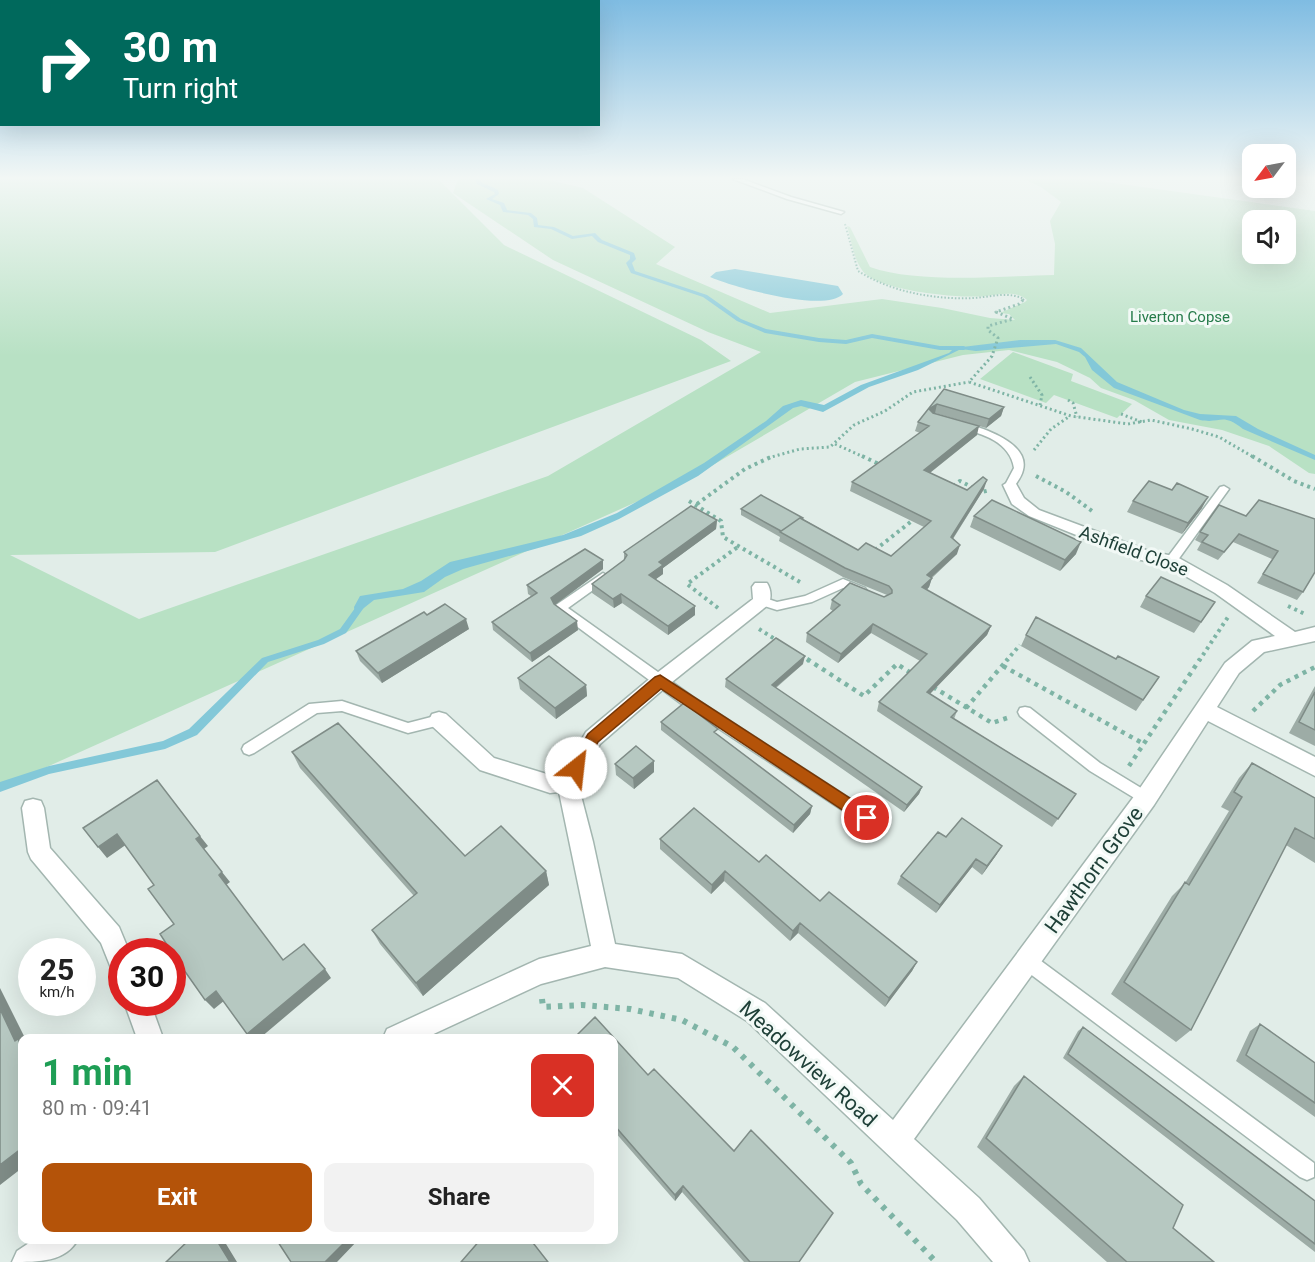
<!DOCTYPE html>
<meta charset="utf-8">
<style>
:root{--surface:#fff;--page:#f2f2f2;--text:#222;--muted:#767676;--accent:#b45309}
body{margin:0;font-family:Roboto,sans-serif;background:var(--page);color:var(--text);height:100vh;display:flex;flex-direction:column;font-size:22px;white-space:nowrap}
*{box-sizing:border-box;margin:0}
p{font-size:20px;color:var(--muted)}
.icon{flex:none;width:33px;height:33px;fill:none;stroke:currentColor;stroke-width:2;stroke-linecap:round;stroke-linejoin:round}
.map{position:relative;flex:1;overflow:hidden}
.sheet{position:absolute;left:18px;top:1034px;width:600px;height:210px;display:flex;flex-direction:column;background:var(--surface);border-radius:12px;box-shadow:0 6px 24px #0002}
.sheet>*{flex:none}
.hud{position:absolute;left:0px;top:0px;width:600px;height:126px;box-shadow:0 6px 24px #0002;background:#00695c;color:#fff;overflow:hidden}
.needle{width:39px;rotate:238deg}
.tools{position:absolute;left:1242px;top:144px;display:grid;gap:12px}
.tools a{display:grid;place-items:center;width:54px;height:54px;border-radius:12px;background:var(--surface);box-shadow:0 6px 24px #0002;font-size:30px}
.speed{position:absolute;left:18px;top:938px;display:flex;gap:12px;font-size:30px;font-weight:700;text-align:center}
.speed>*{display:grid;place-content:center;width:78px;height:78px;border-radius:50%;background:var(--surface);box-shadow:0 6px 24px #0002;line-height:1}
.speed small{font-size:15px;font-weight:400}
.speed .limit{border:9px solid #d22;background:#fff;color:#111}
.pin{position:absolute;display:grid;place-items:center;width:51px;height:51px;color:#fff;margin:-26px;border:3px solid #fff;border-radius:50%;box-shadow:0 2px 6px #0007}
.me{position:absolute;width:66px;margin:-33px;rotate:29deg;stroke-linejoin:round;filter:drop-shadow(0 0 4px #0008)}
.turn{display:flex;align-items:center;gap:21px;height:126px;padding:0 24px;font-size:27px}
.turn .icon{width:78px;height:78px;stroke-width:2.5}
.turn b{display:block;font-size:42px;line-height:51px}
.round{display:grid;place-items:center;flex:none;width:63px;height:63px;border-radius:12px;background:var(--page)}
.head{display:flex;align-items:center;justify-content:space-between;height:102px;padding:0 24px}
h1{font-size:36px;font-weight:700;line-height:45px;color:#1e9e55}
.action{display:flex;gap:12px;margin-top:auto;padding:12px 24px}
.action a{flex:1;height:69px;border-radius:12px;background:var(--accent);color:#fff;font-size:24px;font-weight:700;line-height:69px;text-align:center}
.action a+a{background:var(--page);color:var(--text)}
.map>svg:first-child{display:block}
.green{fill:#b8e1c4;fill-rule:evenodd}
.water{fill:#83c8d8}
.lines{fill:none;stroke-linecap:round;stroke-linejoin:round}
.stream{fill:#83c8d8;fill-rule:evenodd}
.service-casing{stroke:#a3b6b0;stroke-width:3}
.minor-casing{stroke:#a3b6b0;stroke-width:3}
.path-far4{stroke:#7eb4a5;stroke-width:2;stroke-dasharray:1.5 2;stroke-linecap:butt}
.path-far3{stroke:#7eb4a5;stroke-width:3;stroke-dasharray:2 3;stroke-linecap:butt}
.path-far2{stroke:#7eb4a5;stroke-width:4;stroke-dasharray:3 4;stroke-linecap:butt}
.path-far1{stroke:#7eb4a5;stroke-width:4.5;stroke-dasharray:4 5;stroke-linecap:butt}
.path{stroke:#7eb4a5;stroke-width:6;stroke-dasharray:4.5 7;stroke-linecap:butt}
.service{fill:#fff;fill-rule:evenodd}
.minor{fill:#fff;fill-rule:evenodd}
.wall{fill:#9daca6}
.shaded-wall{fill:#7f8c87}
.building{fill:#b6c8c1;stroke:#7f8c87;stroke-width:1.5}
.route{fill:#b45309;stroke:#753606;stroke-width:1.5}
.labels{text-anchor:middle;stroke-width:6;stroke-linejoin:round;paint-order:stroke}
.far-park-label{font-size:15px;fill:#257b4a;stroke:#f2f9f6}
.street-label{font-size:18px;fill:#1f4038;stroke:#f2f9f6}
.near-street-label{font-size:21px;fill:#1f4038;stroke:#f2f9f6}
</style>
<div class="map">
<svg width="1315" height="1262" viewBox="0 0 1315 1262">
<rect width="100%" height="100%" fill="#e1ede8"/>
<path class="green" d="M 0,179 L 438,179 L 504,245 L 701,340 L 731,361 L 215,552 L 10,555 L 139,619 L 548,476 L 761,352 L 708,332 L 553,260 L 453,193 L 458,179 L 544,179 L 583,188 L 675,247 L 656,264 L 770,313 L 882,299 L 942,308 L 990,318 L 1015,320 L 1009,314 L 1000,313 L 1025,302 L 1027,300 C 1016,290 999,295 986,296 C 963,299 875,291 862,270 C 854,259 851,240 847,226 L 850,227 L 870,267 C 918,284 1002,276 1054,275 L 1055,244 L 1050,221 L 1061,202 L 1041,187 L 1024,179 L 1085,179 L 1315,211 L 1315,474 L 1309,473 L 1269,446 L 1222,430 L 1169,420 L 1134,400 L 1101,388 L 1090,378 L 1057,362 L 1009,350 L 963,355 L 855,382 L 694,476 L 0,788 ZM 1252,220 L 1286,220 L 1286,254 L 1252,254 Z
M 1013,352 L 1073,374 L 1071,381 L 1132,404 L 1117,418 L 1054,395 L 1046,403 L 980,379 Z"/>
<path class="water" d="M 735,269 L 838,286 L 843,294 C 825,313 733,287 710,277 L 716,272 Z
M 1020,340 L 1055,340 L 1081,348 L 1117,382 L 1184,410 L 1200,414 L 1236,416 L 1258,429 L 1315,455 L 1315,460 L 1243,429 C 1221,412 1222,424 1200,420 L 1114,388 L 1092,370 L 1085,357 L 1079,352 L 1056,344 L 976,351 L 961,349 L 918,370 L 869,387 L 823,412 L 801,406 L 793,408 L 698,476 L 619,519 L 581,536 L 463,569 L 445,577 L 424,592 L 374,600 L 355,615 L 354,607 L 360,596 L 403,589 L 421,581 L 450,562 L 563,535 L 617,513 L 704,463 L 766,421 L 783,406 L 801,400 L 824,405 L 861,385 L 949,353 L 954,348 Z"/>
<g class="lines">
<path class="stream" d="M 475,179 L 479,179 L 481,182 L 498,190 L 499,194 L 492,199 L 504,203 L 507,210 L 531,213 L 537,218 L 538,225 L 554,227 L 573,236 L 595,233 L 602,240 L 634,253 L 636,259 L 632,263 L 635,271 L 707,295 L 741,319 L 766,329 L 819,338 L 846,340 L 872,334 L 940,346 L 964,346 L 967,348 L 964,350 L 940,350 L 872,338 L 846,344 L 819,342 L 765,333 L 737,321 L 703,297 L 631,273 L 626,263 L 630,259 L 630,255 L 598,242 L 592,236 L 572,239 L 551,229 L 534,227 L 533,219 L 528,215 L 503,212 L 500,205 L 486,199 L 495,194 L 494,192 L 477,184 Z
M 361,603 L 365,606 L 346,633 L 324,644 L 268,662 L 197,735 L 165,749 L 49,774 L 0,792 L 0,782 L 49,766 L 163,741 L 189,729 L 262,658 L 318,640 L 340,629 L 358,604 Z"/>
<g class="service-casing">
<path id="service" d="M 733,179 L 742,179 L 791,197 L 844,212 L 841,214 L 787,199 Z
M 964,423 C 983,428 1030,443 1023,470 C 1022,476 1017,482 1014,487 L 1010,488 L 1005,485 L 1014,468 C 1010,442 983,434 961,428 L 961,424 Z
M 1224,486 L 1229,489 L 1175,564 L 1167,564 L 1165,561 L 1167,558 L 1220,487 Z
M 603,573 L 609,577 L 607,580 L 568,608 L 693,697 L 872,813 L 874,818 L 872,823 L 867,824 L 862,823 L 683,705 L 556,611 L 554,608 L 556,605 Z
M 843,579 L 865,588 L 867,591 L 861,595 L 843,588 L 812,602 L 777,610 L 758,604 L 756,601 L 762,597 L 777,602 L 805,596 Z
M 342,701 L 408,723 L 439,715 L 444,716 L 446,720 L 444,724 L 408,733 L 342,711 L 317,713 L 254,753 L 249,755 L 244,753 L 242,749 L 244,745 L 309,704 Z
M 1025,707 L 1030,708 L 1100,763 L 1151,794 L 1153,798 L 1151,802 L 1146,804 L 1141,802 L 1090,771 L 1020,716 L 1018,712 L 1020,708 Z
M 1027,953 L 1033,955 L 1314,1163 L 1314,1177 L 1307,1180 L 1300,1177 L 1021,967 L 1019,961 L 1021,955 Z"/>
</g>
<g class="minor-casing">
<path id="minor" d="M 1010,481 L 1015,482 L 1024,498 L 1039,510 L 1146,550 L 1177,557 L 1227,585 L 1295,632 L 1315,627 L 1315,641 L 1264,652 L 1239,673 L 1217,707 L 1315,757 L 1315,776 L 1208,721 L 1154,805 L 914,1139 L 979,1198 L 1024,1251 L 1029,1262 L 993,1262 L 957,1220 L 747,1021 L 678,978 L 605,967 L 541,984 L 425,1038 L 383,1038 L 387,1029 L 539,959 L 591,946 L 559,792 L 550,793 L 480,770 L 432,726 L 429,720 L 432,714 L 439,712 L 446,714 L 494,758 L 550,775 L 561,774 L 586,732 L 653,676 L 753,599 L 752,587 L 755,583 L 767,583 C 771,589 772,599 768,605 L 667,686 L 600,744 L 578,784 L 593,842 L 615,944 L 682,954 L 765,1003 L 893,1120 L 1138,791 L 1225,663 L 1252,641 L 1275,636 L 1215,593 L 1166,565 L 1136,559 L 1029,516 L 1012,504 L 1003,485 Z
M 33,799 L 41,801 L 44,808 L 50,848 L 119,927 L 129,951 L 122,951 L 122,976 L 113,973 L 101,943 L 31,859 L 28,852 L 22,808 L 25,801 Z
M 124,1002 L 150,1002 L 163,1038 L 137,1038 Z
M 35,1239 L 78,1239 C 66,1262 39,1262 12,1262 L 17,1251 Z"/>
</g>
<path class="path-far4" d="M 845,224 L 858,271 C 891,292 935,300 974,298 C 991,297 1008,291 1024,299 L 1022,301"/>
<path class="path-far3" d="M 1023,300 L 1019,304 L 996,312 L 1013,319 L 988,326 L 988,330 L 998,338 L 992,356 L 969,382 L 1071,416 L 1128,424 L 1151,420 L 1192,429 L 1219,437 L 1255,458
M 1030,377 L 1042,395 L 1040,405
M 1068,400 L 1073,403 L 1077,417
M 1121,414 L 1142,422
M 835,444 L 866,458
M 1034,450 L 1051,429 L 1070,416
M 768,458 L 800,449 L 830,447 L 854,425 L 885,411 L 913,392 L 969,382"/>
<path class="path-far2" d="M 862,456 L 881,465
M 1252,456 L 1294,481 L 1315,489
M 1036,476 L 1066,492 L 1095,513
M 953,486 L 960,481 L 982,492 L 990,490
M 689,501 L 721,521 L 723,537 L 800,582
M 697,504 L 745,469 L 773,456
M 875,550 L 913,520
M 1288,606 L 1305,614
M 718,608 L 687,584 L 739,546
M 759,629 L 778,641
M 802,656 L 809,661
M 1006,661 L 1020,645
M 1199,661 L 1228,617"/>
<path class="path-far1" d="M 807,659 L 864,696 L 897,664 L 914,675
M 1003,666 L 1144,744
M 933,687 L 992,723 L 1007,718
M 966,708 L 1008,659
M 1253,711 L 1280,685 L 1315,667
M 1129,766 L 1200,659"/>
<path class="path" d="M 542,999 L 543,1007 L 582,1005 L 630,1009 L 682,1020 L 733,1047 L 851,1163 L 861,1184 L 936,1262"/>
<use href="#service" class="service"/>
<use href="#minor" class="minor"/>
</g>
<path class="wall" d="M 944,389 L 1004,407 L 1001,416 L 986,428 L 935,413 L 933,414 L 977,435 L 930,473 L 967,490 L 984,489 L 953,539 L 957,554 L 932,578 L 929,587 L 927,590 L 991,626 L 987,635 L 930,694 L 957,711 L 954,719 L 1076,794 L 1052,827 L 877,711 L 879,702 L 920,661 L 871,633 L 838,663 L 806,642 L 807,633 L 833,611 L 830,609 L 832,600 L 884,597 L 887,595 L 843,577 L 779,541 L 780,537 L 741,515 L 741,509 L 803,518 L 803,519 L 858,550 L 891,556 L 924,527 L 850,491 L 852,482 L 920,433 L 915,431 L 918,422 Z
M 1172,490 L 1202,508 L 1182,534 L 1127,512 L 1133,501 Z
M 1259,500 L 1303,592 L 1297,600 L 1257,583 L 1272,559 L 1233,542 L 1218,560 L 1197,550 L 1201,543 L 1195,540 L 1200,532 L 1246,516 Z
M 974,516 L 1076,554 L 1060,571 L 970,527 Z
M 717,520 L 716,529 L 663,568 L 663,574 L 656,579 L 695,606 L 695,615 L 668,635 L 622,603 L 614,608 L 592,593 L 592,584 L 624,560 L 624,552 Z
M 603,560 L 603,569 L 555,605 L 578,630 L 532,662 L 493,630 L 492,622 L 531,596 L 528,594 L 527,585 Z
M 1146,596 L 1215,602 L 1194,633 L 1140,607 Z
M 427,615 L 469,629 L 382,683 L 360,661 L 356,651 Z
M 1026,635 L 1116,659 L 1159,677 L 1136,711 L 1021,646 Z
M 803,664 L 776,688 L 922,787 L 919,794 L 904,812 L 725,687 L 726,679 Z
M 518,678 L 586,685 L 587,696 L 556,719 L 520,689 Z
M 1315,686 L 1315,746 L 1289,733 Z
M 661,722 L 717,734 L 812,806 L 810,814 L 793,833 L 661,730 Z
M 292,752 L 465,856 L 546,871 L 549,885 L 423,996 L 380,944 L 372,930 L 414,896 L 300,768 Z
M 654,761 L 654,772 L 634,789 L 616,775 L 615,764 Z
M 1252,763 L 1315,798 L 1315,863 L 1286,845 L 1191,1030 L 1176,1042 L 1111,994 L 1172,896 L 1185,883 L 1229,811 L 1221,807 L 1239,778 Z
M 946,837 L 997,854 L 982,875 L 972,867 L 936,913 L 897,884 L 901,876 Z
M 660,839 L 759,862 L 917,962 L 912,971 L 885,1007 L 798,933 L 790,941 L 724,881 L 711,894 L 660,849 Z
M 1260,1024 L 1315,1063 L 1315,1117 L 1236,1061 L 1250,1031 Z
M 1083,1027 L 1315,1201 L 1315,1252 L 1063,1058 L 1078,1031 Z
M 614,1038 L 648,1075 L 799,1262 L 744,1262 L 682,1192 L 675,1201 L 614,1131 Z
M 1024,1076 L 1173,1228 L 1214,1262 L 1107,1262 L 977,1147 L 1014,1086 Z"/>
<path class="shaded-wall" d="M 937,404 L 935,413 L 927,418 L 929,409 Z
M 1004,407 L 1001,416 L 986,428 L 989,419 Z
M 979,426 L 977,435 L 922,479 L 924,470 Z
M 987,480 L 984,489 L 948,546 L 951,537 Z
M 1208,497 L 1202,508 L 1182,534 L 1188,523 Z
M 717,520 L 716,529 L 663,568 L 663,574 L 649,584 L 649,575 L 659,562 Z
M 1081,542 L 1076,554 L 1060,571 L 1065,560 Z
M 960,545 L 957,554 L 924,584 L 927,575 Z
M 603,560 L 603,569 L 552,607 L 551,598 Z
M 932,578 L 929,587 L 919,597 L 922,587 Z
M 621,594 L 622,603 L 614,608 L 613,599 Z
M 695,606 L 695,615 L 668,635 L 668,626 Z
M 466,619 L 469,629 L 382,683 L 378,673 Z
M 577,621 L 578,630 L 532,662 L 530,653 Z
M 873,624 L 871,633 L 838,663 L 841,654 Z
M 991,626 L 987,635 L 923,701 L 927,692 Z
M 805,656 L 803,664 L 770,692 L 772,685 Z
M 586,685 L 587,696 L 556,719 L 555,708 Z
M 654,761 L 654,772 L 634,789 L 633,778 Z
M 922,787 L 919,794 L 904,812 L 907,805 Z
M 812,806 L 810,814 L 793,833 L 794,825 Z
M 117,834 L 127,844 L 107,858 L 98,847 Z
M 200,836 L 208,846 L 204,849 L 196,839 Z
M 1002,846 L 997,854 L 982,875 L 987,866 Z
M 976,859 L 972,867 L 936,913 L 940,905 Z
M 546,871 L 549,885 L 423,996 L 416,983 Z
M 725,871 L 724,881 L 711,894 L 712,885 Z
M 222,872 L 230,882 L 226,885 L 219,875 Z
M 800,923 L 798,933 L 790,941 L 793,931 Z
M 917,962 L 912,971 L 885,1007 L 889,998 Z
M 325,969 L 331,978 L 260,1038 L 251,1038 L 247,1034 Z
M 0,988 L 25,1038 L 22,1038 L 22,1047 L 15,1041 L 0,1009 Z
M 216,991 L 225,1000 L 214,1009 L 205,1000 Z
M 22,1148 L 22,1168 L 0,1185 L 0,1165 Z
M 683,1186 L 682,1192 L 675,1201 L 675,1195 Z
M 216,1239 L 223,1239 L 237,1262 L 230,1262 Z
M 348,1239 L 359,1239 L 337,1262 L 325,1262 Z"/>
<path class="building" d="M 944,389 L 1004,407 L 989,419 L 937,404 L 929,409 L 933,413 L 979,426 L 924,470 L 967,490 L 983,477 L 987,480 L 951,537 L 960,545 L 927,575 L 932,578 L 922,587 L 991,626 L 927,692 L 957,711 L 951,717 L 1076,794 L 1058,819 L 879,702 L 927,654 L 873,624 L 841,654 L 807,633 L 840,605 L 832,600 L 850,583 L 884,597 L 892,593 L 892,590 L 889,586 L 845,568 L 780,532 L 800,518 L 858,550 L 866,543 L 891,556 L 931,521 L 852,482 L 929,426 L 918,422 Z
M 1149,481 L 1172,490 L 1177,483 L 1208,497 L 1188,523 L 1133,501 Z
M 761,495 L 803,518 L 802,519 L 800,518 L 781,531 L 741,509 Z
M 992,500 L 1081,542 L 1065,560 L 974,516 Z
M 1259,500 L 1315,519 L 1315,572 L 1303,592 L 1263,574 L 1278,551 L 1239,534 L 1224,552 L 1202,542 L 1208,535 L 1200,532 L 1219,505 L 1246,516 Z
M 691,506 L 717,520 L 659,562 L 663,565 L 649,575 L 695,606 L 668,626 L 621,594 L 613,599 L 592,584 L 624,560 L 627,555 L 624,552 Z
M 585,549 L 603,560 L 551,598 L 554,604 L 577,621 L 530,653 L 492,622 L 537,593 L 527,585 Z
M 1161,577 L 1215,602 L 1201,622 L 1146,596 Z
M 445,604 L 466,619 L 378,673 L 356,651 L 424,612 L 427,615 Z
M 1036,617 L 1116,659 L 1118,656 L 1159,677 L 1143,700 L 1026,635 Z
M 776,638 L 805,656 L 772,685 L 922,787 L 907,805 L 726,679 Z
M 549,656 L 586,685 L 555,708 L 518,678 Z
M 1315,692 L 1315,730 L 1299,722 Z
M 684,703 L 718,729 L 714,732 L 812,806 L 794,825 L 661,722 Z
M 338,723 L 465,856 L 501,826 L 546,871 L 416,983 L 372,930 L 417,893 L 292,752 Z
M 636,746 L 654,761 L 633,778 L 615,764 Z
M 1252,763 L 1315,798 L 1315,839 L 1295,828 L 1191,1030 L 1124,982 L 1185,882 L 1189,885 L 1242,797 L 1234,792 Z
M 157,780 L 200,836 L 196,839 L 222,872 L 219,875 L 283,960 L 304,944 L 325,969 L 247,1034 L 216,991 L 205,1000 L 172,953 L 172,951 L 171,951 L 160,934 L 174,924 L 148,889 L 154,885 L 117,834 L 98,847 L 83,828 Z
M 694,808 L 759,862 L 766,855 L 820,901 L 829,892 L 917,962 L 889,998 L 800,923 L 793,931 L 725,871 L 712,885 L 660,839 Z
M 962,818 L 1002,846 L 987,866 L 976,859 L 940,905 L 901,876 L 938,832 L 946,837 Z
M 0,1009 L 15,1041 L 18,1039 L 22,1047 L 22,1076 L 20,1077 L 22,1082 L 22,1148 L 0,1165 Z
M 595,1017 L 648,1075 L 654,1069 L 734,1151 L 751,1130 L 833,1213 L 799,1262 L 750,1262 L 683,1186 L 675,1195 L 614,1125 L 614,1038 L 574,1038 Z
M 1260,1024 L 1315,1063 L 1315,1103 L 1246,1055 Z
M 1083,1027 L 1315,1201 L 1315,1244 L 1068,1054 Z
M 1024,1076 L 1183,1205 L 1173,1228 L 1214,1262 L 1127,1262 L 986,1138 Z
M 190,1239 L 216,1239 L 230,1262 L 166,1262 Z
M 276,1239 L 348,1239 L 325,1262 L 291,1262 Z
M 481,1239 L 530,1239 L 548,1262 L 461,1262 Z"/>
<linearGradient id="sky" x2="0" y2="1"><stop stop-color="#7fbce2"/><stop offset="0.5" stop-color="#f2f7f5"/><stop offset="1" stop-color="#f2f7f5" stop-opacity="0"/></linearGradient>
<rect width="1315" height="356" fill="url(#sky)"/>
<path class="route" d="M 660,675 L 873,813 L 876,818 L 873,823 L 867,825 L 862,823 L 661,689 L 598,742 L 582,773 L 576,775 L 570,773 L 568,768 L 588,734 L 655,677 Z"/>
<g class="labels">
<g class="far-park-label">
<text x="1180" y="322">Liverton Copse</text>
</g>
<g class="street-label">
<text transform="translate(1134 551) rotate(20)" y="6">Ashfield Close</text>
</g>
<g class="near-street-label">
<text transform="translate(1094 870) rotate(-54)" y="7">Hawthorn Grove</text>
<text transform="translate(808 1064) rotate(42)" y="7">Meadowview Road</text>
</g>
</g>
</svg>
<div class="tools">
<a><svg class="needle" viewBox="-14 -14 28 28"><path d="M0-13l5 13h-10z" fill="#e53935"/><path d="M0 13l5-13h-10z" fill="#767676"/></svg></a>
<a><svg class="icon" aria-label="sound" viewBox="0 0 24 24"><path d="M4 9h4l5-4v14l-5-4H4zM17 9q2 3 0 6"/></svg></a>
</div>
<div class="speed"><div>25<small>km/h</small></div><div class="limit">30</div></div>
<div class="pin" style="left:867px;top:818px;background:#d93025"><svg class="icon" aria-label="arrive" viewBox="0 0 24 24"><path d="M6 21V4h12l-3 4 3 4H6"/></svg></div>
<svg class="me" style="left:576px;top:768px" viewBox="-20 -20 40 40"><circle r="19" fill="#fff"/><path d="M0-13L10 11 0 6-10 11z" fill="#b45309"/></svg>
<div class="hud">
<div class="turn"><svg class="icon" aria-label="right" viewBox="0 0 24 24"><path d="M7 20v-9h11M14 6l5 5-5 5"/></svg><div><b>30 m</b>Turn right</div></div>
</div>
<section class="sheet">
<div class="head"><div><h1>1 min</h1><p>80 m · 09:41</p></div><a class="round" style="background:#d93025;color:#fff"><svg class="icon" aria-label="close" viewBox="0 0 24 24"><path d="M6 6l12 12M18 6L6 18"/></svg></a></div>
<div class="action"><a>Exit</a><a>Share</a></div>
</section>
</div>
